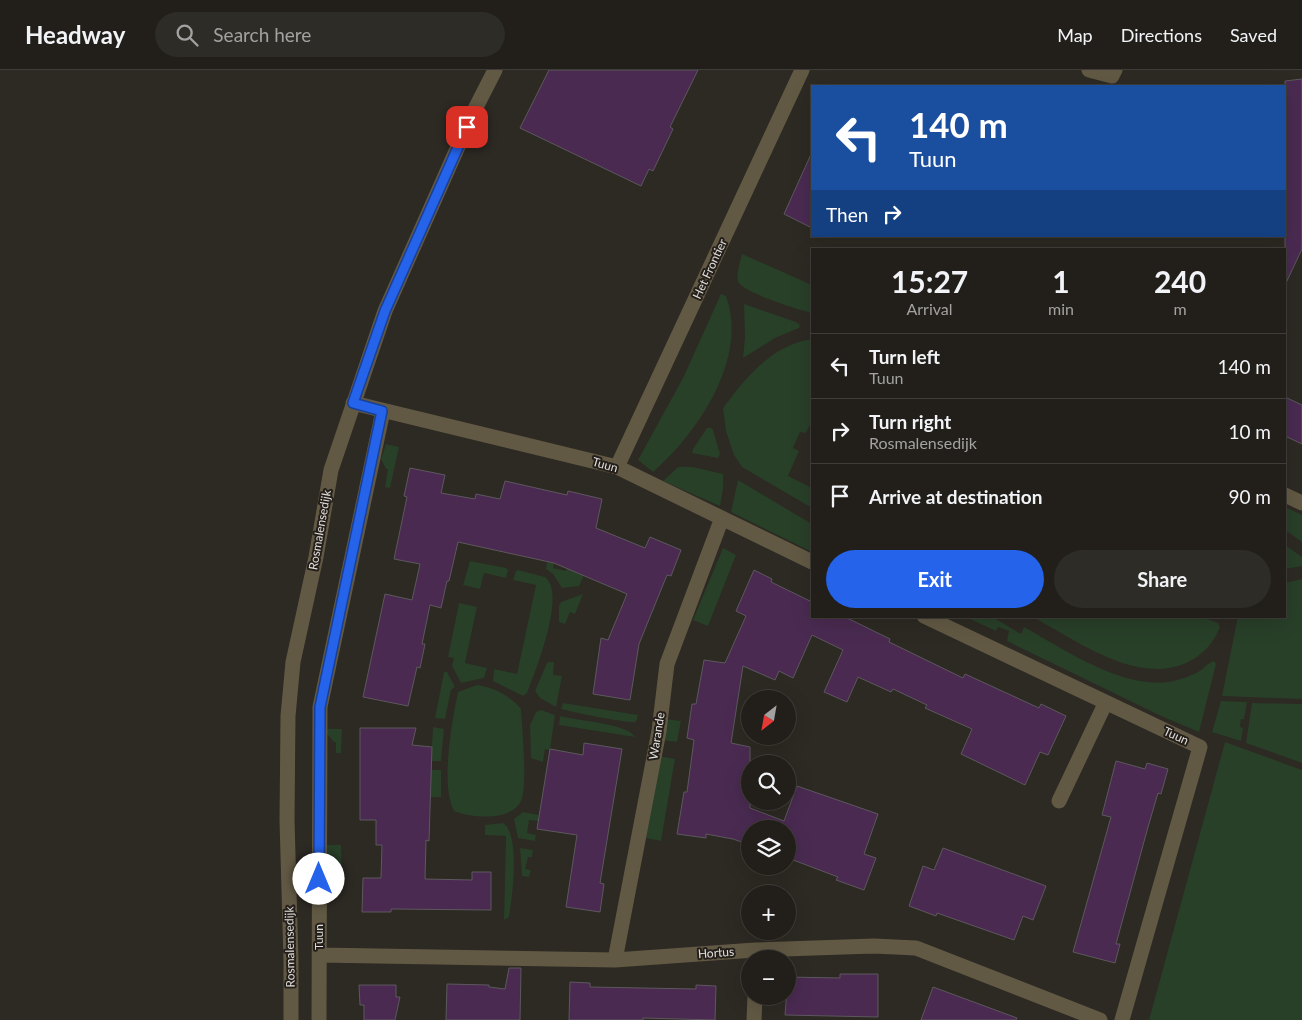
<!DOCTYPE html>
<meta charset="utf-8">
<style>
:root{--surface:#221f1a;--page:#2e2c27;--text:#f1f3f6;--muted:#a2a2a2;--line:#3f3d39;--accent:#2563eb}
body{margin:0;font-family:Lato,sans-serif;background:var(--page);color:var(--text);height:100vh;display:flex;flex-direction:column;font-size:19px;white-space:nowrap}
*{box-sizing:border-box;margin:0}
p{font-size:16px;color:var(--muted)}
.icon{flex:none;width:28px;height:28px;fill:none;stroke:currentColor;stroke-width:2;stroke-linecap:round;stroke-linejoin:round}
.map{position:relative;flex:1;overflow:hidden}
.drawer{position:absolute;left:811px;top:178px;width:475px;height:370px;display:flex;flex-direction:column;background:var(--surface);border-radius:0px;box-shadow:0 5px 20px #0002,0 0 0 1px var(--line)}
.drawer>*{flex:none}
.top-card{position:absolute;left:811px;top:15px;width:475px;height:152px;border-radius:0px;box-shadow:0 5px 20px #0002,0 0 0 1px var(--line);background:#1a4fa0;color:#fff;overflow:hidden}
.needle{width:32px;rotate:211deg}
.controls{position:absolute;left:741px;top:620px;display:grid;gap:10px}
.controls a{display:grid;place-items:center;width:55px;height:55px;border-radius:50%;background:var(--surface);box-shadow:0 5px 20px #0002,0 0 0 1px var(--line);font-size:25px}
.pin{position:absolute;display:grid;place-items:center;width:42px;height:42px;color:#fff;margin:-21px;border-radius:10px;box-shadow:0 2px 8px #0006}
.me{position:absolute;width:55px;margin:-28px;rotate:0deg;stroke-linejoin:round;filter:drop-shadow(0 0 4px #0008)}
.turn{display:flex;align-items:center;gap:18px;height:105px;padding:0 15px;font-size:22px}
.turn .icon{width:65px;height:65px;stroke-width:2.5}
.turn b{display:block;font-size:35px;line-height:42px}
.then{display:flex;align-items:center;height:48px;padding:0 15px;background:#0003;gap:10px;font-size:19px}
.eta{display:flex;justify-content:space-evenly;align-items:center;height:85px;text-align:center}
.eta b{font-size:30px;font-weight:700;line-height:35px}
.action{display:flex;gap:10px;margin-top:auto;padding:10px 15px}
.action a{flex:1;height:58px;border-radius:30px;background:var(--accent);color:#fff;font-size:20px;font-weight:700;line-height:58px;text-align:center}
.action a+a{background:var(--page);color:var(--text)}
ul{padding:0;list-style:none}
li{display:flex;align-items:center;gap:15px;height:65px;padding:0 15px;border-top:1px solid var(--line)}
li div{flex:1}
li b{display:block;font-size:19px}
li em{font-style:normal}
header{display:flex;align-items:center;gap:30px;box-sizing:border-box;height:70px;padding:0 25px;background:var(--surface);border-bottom:1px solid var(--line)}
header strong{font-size:24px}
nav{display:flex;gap:28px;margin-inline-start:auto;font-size:18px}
.search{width:350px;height:45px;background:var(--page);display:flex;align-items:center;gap:12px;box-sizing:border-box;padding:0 18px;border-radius:28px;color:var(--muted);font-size:19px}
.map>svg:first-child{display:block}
.green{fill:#283f28}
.building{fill:#4a2a51;stroke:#5d585e}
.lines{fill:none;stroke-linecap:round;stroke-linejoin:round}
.street{stroke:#625944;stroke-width:15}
.route-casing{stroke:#184099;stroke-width:12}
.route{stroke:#2563eb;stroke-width:9}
.labels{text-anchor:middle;stroke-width:4;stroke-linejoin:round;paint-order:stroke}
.street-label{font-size:12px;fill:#e1deda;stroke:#241f1a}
</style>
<header>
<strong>Headway</strong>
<div class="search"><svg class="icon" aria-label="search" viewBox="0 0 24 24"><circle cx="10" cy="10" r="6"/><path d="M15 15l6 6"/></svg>Search here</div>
<nav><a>Map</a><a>Directions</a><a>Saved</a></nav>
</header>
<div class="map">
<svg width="1302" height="950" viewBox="0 0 1302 950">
<rect width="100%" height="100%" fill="#2d2923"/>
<path class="green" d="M 742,184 L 812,215 L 812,243 C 800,240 740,222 738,211 C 736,203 740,192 742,184 Z
M 721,224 L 726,226 C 749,287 698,363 653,402 L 638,390 L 683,308 Z
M 744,234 L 796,252 L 800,255 L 799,258 L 775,268 L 743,288 L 745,267 Z
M 812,269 L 812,351 L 806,363 L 800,362 L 793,378 L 799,381 L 788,406 L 812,418 L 812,438 L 742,397 L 734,385 L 726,361 L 723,338 C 746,307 772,275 812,269 Z
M 707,358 L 711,358 L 713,360 L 720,384 L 718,388 L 692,383 L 693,379 Z
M 386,374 L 399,377 L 390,418 L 385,417 L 388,399 L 386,399 L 381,389 Z
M 678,397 L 693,397 L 723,404 L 723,419 L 720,436 L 663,411 Z
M 738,410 L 812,454 L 812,482 L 731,442 Z
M 1285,437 L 1302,445 L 1302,472 L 1285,460 Z
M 1285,475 L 1302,487 L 1302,496 L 1285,499 Z
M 723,478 L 736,485 L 708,556 L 693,550 Z
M 470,491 L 506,498 L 508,500 L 506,508 L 484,503 L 480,519 L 463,515 Z
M 547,492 L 554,493 L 553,498 L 566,501 L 567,497 L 586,501 L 579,516 L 562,518 L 553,504 L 546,499 Z
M 518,500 L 545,507 C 567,523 535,602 527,623 L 523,626 L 493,611 L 494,599 L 517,604 L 536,515 L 513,510 L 516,501 Z
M 1302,509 L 1302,629 L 1222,626 L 1238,546 L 1285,546 L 1285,513 Z
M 583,524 L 575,544 L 570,542 L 565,554 L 559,552 L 559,536 L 561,532 Z
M 459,533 L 477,537 L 465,593 L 487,598 L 484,608 L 461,613 L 452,596 L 454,588 L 448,587 Z
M 991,546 L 1021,564 L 1024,557 C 1065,580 1125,621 1173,611 C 1182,609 1191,606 1198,602 C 1204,598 1208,593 1214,591 L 1216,594 L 1199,662 L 1161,646 L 1007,571 L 1009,561 L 998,557 L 996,561 L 970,549 L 968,547 Z
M 1031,546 L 1199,546 L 1218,553 L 1220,557 C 1214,572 1204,584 1190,591 C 1139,618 1076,570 1031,546 Z
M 549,592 L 554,592 L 553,605 L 562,606 L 556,637 L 540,628 L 535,621 L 547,593 Z
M 444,602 L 447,602 L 455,617 L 451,620 L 445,649 L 435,648 Z
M 477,615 C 493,617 511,626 521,639 C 522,658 528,716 521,731 C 511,752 471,748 454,741 C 440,714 452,652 458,622 Z
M 1221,631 L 1247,632 L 1244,649 L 1241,649 L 1240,657 L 1243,658 L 1241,671 L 1212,662 Z
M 563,633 L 638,645 L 636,652 C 631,654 571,642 561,639 Z
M 1252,633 L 1302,634 L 1302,693 L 1246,673 Z
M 541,640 L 555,645 L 550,680 L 545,679 L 543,692 L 531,688 L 530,655 L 536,642 Z
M 560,646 C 577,651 627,653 635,667 L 559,655 Z
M 665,649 L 681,651 L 677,672 L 662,670 Z
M 433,657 L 444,659 L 441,691 L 431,691 Z
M 327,659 L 342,659 L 341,683 L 336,683 L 336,672 L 334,672 L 327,664 Z
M 1225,672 L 1302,700 L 1302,950 L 1149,950 Z
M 659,686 L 675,689 L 661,771 L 646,768 Z
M 431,700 L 441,700 L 441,727 L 430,727 Z
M 523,742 L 539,745 L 538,751 L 529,750 L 527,763 L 536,765 L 535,771 L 518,768 L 514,749 Z
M 503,753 C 521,765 512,828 509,847 L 504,850 L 506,766 L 485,765 L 485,755 Z
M 327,775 L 341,775 L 342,804 L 336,804 L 336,796 L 327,787 Z
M 520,778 L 533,780 L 532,787 L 528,787 L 525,799 L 531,800 L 529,807 L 522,806 Z"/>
<path class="building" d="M 549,0 L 698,0 L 670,57 L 673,59 L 653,101 L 649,99 L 641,116 L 520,58 Z
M 1302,9 L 1302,179 L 1285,215 L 1285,11 Z
M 812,82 L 812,158 L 784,144 Z
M 1285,327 L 1302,335 L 1302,374 L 1285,366 Z
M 410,398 L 445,405 L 441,423 L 475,429 L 476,424 L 500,429 L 505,411 L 567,425 L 568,421 L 602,429 L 596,458 L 645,478 L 650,467 L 681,480 L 671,506 L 667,505 L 639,574 L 630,630 L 593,624 L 601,568 L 608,570 L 627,524 L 554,493 L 458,472 L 449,511 L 447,511 L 441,538 L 430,535 L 422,574 L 425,574 L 420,598 L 417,597 L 408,636 L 363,627 L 385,524 L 412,530 L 420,494 L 394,489 L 407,427 L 404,426 Z
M 754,500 L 772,509 L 771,512 L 812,532 L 812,546 L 843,546 L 890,569 L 889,572 L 963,608 L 965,604 L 1039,638 L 1041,634 L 1066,646 L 1048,685 L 1040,682 L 1025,715 L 961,684 L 972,659 L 925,638 L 927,635 L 893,619 L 891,622 L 858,607 L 847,632 L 824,622 L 843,580 L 812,565 L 793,608 L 779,601 L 775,610 L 743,596 L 731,673 L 750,677 L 750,738 L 784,751 L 797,716 L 878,744 L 864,784 L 876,788 L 864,820 L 836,810 L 838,807 L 788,788 L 788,759 L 750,759 L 750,775 L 733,769 L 706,764 L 706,768 L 677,764 L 684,722 L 687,722 L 694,670 L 687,668 L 692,634 L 696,634 L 704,590 L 725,593 L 746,546 L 736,541 Z
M 360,658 L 416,658 L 412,675 L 432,677 L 429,771 L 426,770 L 425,809 L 472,810 L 472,802 L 491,802 L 491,840 L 391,839 L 391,842 L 362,842 L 363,808 L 381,808 L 382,775 L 376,775 L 376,750 L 360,750 Z
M 584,673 L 622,679 L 600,813 L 604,814 L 600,842 L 566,837 L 577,765 L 537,759 L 550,679 L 583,685 Z
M 1116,691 L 1145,699 L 1147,693 L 1168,699 L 1161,724 L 1158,723 L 1148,757 L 1116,874 L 1120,874 L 1115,893 L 1073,882 L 1111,747 L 1102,745 Z
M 943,778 L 1046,816 L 1033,850 L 1023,846 L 1014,870 L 937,843 L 936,846 L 909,836 L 923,796 L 934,800 Z
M 509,898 L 521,898 L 520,950 L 446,950 L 447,914 L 489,915 L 489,917 L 505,919 Z
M 840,904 L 878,904 L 878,947 L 785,945 L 788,907 L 840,908 Z
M 570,912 L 590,913 L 590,917 L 696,919 L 696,915 L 716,916 L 715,950 L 643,948 L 643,950 L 569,950 Z
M 359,915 L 396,915 L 396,927 L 400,927 L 395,950 L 364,950 L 364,935 L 360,935 Z
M 933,917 L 1017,948 L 1016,950 L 921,950 Z"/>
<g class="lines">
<path class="street" d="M 1089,0 L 1112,6 L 1115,0
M 353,333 L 617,397 L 812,492
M 617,397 L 802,0
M 1285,425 L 1302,433
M 924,546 L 1200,677 L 1122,950
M 1059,731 L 1105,634
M 319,885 L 615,890 L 755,880 L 874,876 L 916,878 L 1100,950
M 615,890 L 659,661 L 667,594 L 722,448
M 291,950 L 291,891 L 287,750 L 288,646 L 293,592 L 316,487 L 331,400 L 385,241 L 473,43 L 495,0
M 319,950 L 320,637 L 383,341
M 754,950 L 755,926"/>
</g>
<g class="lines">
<g class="route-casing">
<path id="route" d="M 319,809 L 320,637 L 382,341 L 353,333 L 385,241 L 467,57"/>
</g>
<use href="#route" class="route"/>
</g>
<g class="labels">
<g class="street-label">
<text transform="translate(710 199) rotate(-65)" y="4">Het Frontier</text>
<text transform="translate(605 395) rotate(16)" y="4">Tuun</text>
<text transform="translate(320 460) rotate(-80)" y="4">Rosmalensedijk</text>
<text transform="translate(657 666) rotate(-81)" y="4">Warande</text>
<text transform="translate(1176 666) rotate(25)" y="4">Tuun</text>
<text transform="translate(319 867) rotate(-90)" y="4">Tuun</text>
<text transform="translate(290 877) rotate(-91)" y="4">Rosmalensedijk</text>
<text transform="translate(716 883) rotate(-4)" y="4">Hortus</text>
</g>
</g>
</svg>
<div class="controls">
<a><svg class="needle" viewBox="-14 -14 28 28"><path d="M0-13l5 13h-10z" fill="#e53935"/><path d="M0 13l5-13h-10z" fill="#a2a2a2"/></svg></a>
<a><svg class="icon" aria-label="search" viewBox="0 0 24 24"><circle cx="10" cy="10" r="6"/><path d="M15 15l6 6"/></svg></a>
<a><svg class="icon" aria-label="layers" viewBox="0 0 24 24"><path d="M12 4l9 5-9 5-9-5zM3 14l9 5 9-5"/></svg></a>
<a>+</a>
<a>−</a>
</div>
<div class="pin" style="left:467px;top:57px;background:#d93025"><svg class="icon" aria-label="arrive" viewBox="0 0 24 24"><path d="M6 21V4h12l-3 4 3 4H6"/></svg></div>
<svg class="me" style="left:319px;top:809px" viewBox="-20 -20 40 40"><circle r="19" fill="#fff"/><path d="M0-13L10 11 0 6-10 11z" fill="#2563eb"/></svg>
<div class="top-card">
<div class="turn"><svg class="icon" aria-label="left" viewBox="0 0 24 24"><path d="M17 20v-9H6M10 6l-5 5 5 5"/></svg><div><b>140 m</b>Tuun</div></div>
<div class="then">Then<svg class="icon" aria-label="right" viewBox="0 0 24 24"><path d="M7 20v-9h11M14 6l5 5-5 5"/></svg></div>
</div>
<section class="drawer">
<div class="eta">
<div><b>15:27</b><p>Arrival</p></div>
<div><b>1</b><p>min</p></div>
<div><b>240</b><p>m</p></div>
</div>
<ul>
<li><svg class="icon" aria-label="left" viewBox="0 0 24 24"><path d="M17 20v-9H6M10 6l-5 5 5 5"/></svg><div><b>Turn left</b><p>Tuun</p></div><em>140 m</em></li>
<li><svg class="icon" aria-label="right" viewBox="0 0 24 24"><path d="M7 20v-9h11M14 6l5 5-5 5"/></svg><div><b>Turn right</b><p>Rosmalensedijk</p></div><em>10 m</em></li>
<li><svg class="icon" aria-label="arrive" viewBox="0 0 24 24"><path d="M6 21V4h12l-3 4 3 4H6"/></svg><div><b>Arrive at destination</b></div><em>90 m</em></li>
</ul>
<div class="action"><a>Exit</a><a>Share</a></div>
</section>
</div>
